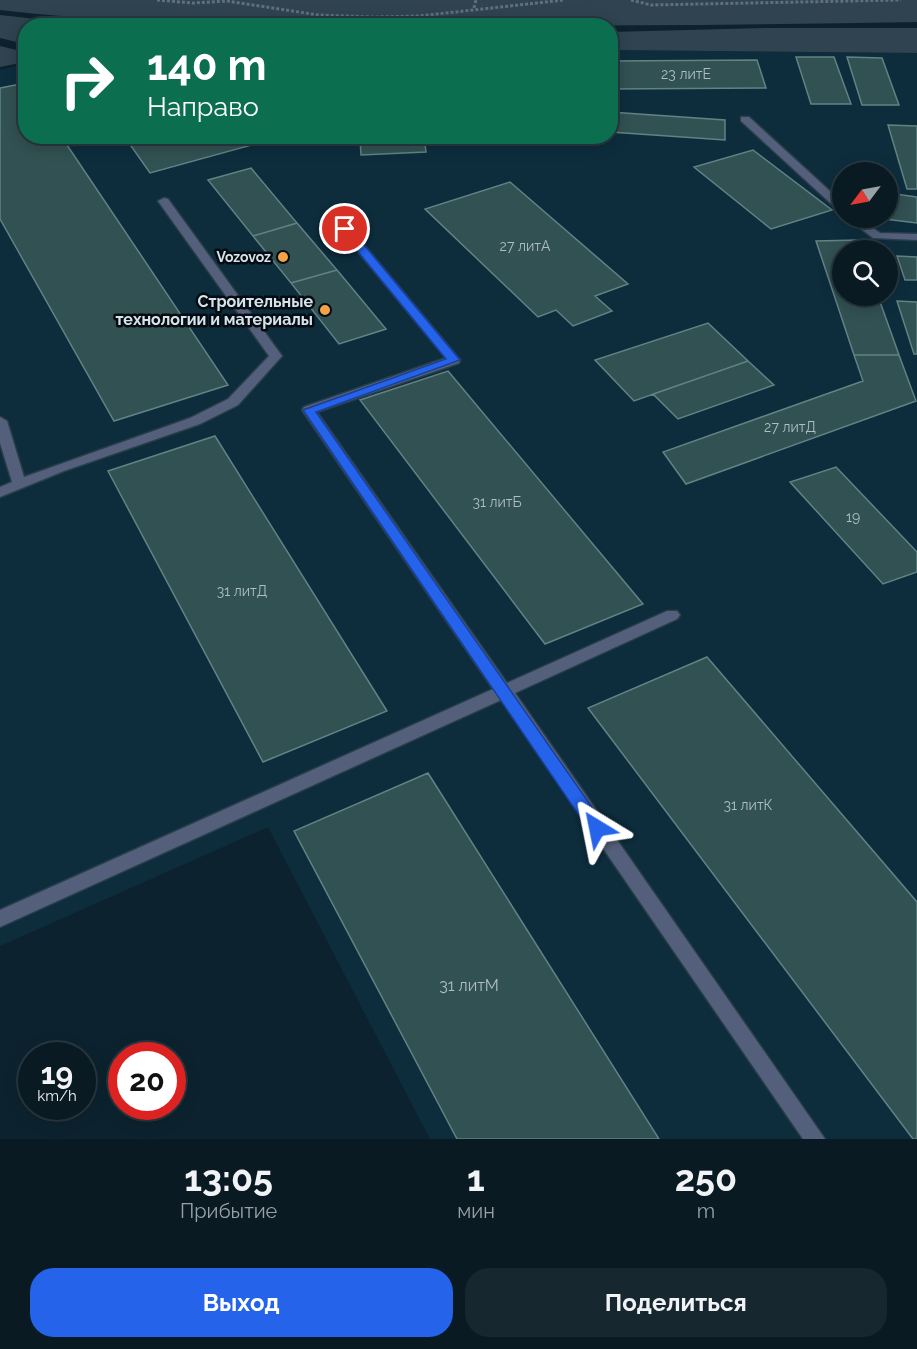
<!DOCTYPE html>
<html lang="ru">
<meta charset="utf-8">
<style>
:root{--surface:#091a23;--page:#172730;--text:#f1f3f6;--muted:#99a1a6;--line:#293841;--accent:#2563eb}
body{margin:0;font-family:Raleway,sans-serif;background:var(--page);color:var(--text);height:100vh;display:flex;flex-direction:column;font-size:22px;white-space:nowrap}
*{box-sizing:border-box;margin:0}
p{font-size:20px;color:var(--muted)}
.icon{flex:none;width:33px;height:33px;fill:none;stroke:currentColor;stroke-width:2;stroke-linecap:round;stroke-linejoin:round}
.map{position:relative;height:1139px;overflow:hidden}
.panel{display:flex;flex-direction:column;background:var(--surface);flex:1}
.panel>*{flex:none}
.top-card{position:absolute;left:18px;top:18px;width:600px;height:126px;border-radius:24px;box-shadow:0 3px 15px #0003,0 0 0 2px var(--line);background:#0b6e4f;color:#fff;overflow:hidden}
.needle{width:39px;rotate:238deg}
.controls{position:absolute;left:832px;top:162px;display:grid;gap:12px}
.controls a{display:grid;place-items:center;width:66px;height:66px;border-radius:50%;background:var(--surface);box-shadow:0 3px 15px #0003,0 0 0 2px var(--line);font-size:30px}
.speed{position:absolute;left:18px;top:1042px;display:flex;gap:12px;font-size:30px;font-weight:700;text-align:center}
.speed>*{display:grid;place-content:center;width:78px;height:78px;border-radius:50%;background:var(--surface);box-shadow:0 3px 15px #0003,0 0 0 2px var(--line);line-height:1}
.speed small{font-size:15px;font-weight:400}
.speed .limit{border:9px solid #d22;background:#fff;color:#111}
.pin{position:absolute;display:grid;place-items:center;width:51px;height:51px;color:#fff;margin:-26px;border:3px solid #fff;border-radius:50%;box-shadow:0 2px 6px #0007}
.me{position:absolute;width:66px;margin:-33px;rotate:325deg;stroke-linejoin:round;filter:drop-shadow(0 0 4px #0008)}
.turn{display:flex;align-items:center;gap:21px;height:126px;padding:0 30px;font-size:27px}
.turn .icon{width:78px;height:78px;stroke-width:2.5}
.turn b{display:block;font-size:42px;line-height:51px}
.eta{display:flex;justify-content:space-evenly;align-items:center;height:102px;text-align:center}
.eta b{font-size:36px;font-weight:700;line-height:42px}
.primary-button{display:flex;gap:12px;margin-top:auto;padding:12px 30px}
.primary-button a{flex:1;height:69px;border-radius:24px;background:var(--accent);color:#fff;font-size:24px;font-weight:700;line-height:69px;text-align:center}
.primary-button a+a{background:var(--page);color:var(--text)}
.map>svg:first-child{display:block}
.built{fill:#0d2d3d;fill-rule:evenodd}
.green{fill:#2f4450}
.building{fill:#325152;stroke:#628284;stroke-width:1.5}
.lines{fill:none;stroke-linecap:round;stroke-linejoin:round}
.minor-casing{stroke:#283e49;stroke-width:3}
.path{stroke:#5e717b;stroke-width:3;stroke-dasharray:3 2;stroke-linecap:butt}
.minor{fill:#54607b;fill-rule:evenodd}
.route{fill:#2563eb;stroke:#184099;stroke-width:1.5}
.poi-dot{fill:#f5a346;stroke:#040b11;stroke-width:2}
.labels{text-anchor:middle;stroke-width:5;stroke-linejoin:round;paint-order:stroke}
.number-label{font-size:14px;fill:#adbec5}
.far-poi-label{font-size:14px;font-weight:bold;fill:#d6e3eb;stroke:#040b11;text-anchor:end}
.poi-label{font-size:16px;font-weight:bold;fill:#d6e3eb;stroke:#040b11;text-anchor:end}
.near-number-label{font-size:16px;fill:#adbec5}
</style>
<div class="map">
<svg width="917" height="1139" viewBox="0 0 917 1139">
<rect width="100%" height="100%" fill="#0c232f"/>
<path class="built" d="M 611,50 L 917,53 L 917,1139 L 430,1139 L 268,827 L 0,946 L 0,70 L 25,64 L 26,136 L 610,136 ZM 843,172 L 888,172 L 888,218 L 843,218 ZM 843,250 L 888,250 L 888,296 L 843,296 Z"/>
<path class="green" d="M 0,0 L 917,0 L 917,22 C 756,25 598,26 438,26 C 292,26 146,27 0,10 Z
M 0,15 L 64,22 L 155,25 L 26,26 L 25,44 L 0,38 Z
M 765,28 L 917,28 L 917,53 L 611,50 L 611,32 Z
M 0,46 L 25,52 L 25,62 L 0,67 Z"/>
<path class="building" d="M 796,57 L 834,57 L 851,104 L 811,104 Z
M 847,57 L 882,58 L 899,105 L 862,105 Z
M 757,60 L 766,88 L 610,89 L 610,61 Z
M 26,83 L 26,136 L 61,136 L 228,385 L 114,421 L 0,219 L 0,88 Z
M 610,112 L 725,120 L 725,140 L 610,132 Z
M 888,125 L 917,126 L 917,189 L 907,189 Z
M 124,136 L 253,136 L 259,143 L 150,173 Z
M 424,136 L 426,152 L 361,155 L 360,138 Z
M 753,150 L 832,210 L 771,229 L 694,167 Z
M 251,168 L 297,223 L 253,236 L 208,180 Z
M 510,182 L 628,284 L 595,296 L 612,311 L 573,326 L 556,310 L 538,317 L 425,209 Z
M 888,193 L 917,197 L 917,223 L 876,218 L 888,218 Z
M 297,223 L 337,270 L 291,283 L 253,236 Z
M 858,240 L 861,250 L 843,250 L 843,296 L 878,296 L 899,355 L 854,355 L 816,241 Z
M 897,256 L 917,257 L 917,280 L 905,280 Z
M 337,270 L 386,329 L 339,344 L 291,283 Z
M 897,301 L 917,302 L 917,354 L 914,354 Z
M 708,323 L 748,361 L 634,401 L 595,360 Z
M 854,355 L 899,355 L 916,401 L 686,484 L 663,452 L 863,381 Z
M 748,361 L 774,385 L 678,419 L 653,394 Z
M 448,371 L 643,604 L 545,644 L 360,400 Z
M 215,436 L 387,711 L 263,762 L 108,471 Z
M 836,467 L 917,552 L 917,572 L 883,584 L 790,482 Z
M 707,657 L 917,902 L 917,1139 L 913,1139 L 588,708 Z
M 428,773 L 659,1139 L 457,1139 L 294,831 Z"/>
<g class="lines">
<g class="minor-casing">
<path id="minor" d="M 741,117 L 749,117 L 843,203 L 843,212 L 839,211 L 741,121 Z
M 164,198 L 168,199 L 282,356 L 238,405 L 200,424 L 64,471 L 0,497 L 0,487 L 12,482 L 0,443 L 0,417 L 7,421 L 24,477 L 190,418 L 228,399 L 269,356 L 158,201 Z
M 847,218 L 859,218 L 880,233 L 917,234 L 917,240 L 873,238 Z
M 345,226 L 349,227 L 460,360 L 459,363 L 317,412 L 507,683 L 667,611 L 677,611 L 680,615 L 677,619 L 515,693 L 825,1139 L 803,1139 L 501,700 L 0,927 L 0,910 L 493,689 L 302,410 L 304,407 L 446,358 L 341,231 L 341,227 Z"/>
</g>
<path class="path" d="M 157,0 L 193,3 L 227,1 L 318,15 L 374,17 L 419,16 L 564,0
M 631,0 L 651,5 L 901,0
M 474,8 L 476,0"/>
<use href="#minor" class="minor"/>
</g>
<path class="route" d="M 341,227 L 349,227 L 460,360 L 316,412 L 603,823 L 605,828 L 603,833 L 591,833 L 303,410 L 446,359 L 341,231 Z"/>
<g class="poi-dot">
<circle cx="283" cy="257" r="6"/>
<circle cx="325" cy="310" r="6"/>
</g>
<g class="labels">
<g class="number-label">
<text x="686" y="79">23 литЕ</text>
<text x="525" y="251">27 литА</text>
<text x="790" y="432">27 литД</text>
<text x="497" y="507">31 литБ</text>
<text x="853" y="522">19</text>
<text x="242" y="596">31 литД</text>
<text x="748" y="810">31 литК</text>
</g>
<g class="far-poi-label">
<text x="271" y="262">Vozovoz</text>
</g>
<g class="poi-label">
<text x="313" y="307">Строительные<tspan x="313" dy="18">технологии и материалы</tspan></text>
</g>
<g class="near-number-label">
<text x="469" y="991">31 литМ</text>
</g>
</g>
</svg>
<div class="controls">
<a><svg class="needle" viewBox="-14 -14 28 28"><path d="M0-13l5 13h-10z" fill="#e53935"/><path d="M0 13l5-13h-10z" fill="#99a1a6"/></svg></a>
<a><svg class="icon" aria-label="search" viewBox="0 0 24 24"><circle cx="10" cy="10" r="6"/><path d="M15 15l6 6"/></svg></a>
</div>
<div class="speed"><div>19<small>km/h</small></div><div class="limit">20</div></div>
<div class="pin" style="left:345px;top:229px;background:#d93025"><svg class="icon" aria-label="arrive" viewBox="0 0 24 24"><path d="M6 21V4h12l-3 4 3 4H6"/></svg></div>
<svg class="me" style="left:597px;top:828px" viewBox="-20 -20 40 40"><path d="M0-17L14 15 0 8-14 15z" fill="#2563eb" stroke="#fff" stroke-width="4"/></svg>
<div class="top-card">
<div class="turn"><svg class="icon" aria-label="right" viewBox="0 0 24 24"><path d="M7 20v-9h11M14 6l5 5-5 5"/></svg><div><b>140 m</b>Направо</div></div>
</div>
</div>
<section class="panel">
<div class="eta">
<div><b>13:05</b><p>Прибытие</p></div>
<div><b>1</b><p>мин</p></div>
<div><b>250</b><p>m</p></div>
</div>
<div class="primary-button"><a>Выход</a><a>Поделиться</a></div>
</section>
